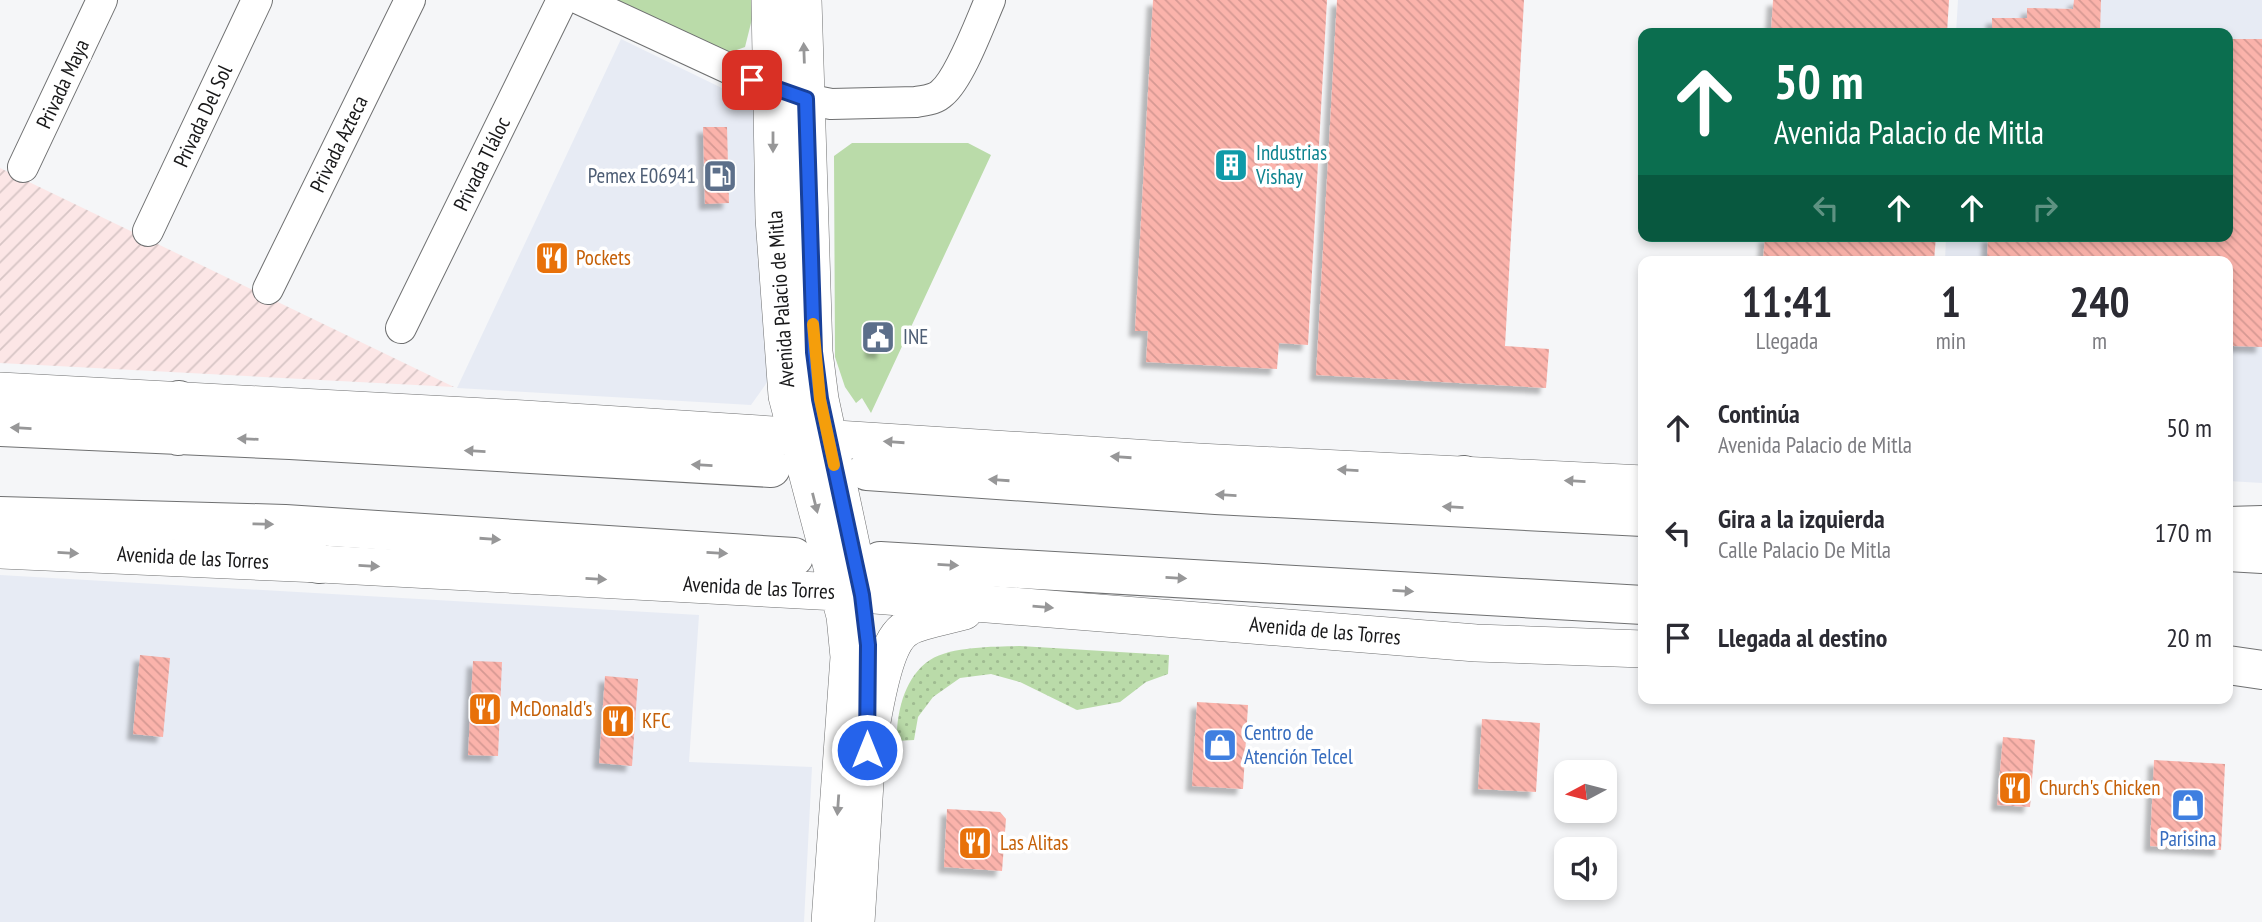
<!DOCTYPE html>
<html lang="es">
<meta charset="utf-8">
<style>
:root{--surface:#fff;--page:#f2f2f3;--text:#2b2b33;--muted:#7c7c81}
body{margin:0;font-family:"PT Sans Narrow",sans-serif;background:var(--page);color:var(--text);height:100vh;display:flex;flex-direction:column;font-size:26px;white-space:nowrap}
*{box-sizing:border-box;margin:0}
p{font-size:23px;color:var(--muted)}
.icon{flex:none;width:38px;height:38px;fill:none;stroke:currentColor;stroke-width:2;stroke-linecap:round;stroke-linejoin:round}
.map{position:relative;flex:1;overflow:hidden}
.details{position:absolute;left:1638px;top:256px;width:595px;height:448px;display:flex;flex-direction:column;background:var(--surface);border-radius:14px;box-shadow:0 4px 10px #0003}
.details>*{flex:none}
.hud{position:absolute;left:1638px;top:28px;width:595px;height:214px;border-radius:14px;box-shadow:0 4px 10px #0003;background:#0b6e4f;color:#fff;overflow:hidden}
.needle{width:46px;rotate:263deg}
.tools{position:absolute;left:1554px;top:760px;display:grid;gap:14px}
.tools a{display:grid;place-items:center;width:63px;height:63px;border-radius:14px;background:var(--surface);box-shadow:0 4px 10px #0003;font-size:35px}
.pin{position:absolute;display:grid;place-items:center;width:60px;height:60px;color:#fff;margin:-30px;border-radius:14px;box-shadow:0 4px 10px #0006}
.me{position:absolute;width:77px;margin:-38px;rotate:0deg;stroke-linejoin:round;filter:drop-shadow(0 0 5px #0008)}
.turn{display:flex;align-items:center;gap:24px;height:147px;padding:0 21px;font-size:32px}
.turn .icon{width:91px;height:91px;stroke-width:2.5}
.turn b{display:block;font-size:49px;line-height:60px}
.lanes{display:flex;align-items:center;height:66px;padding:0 21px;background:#0003;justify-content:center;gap:35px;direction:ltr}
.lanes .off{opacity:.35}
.eta{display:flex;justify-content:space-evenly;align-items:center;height:119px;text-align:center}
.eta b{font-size:42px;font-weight:700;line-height:49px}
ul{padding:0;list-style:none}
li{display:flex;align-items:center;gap:21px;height:105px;padding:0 21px}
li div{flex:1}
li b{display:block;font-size:26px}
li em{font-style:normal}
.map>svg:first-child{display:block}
.built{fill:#e7ebf4}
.industrial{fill:url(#industrial-furrows)}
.grass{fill:url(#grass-dots)}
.green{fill:#badba9}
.building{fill:url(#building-back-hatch);filter:url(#shadow)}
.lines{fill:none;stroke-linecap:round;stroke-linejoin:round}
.minor-casing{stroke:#6f7071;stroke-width:32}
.major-casing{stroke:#6f7071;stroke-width:38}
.highway-casing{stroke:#6f7071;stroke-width:40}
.minor{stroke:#fff;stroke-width:30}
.major{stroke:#fff;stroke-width:37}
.highway{stroke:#fff;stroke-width:38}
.oneway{fill:#979798}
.route-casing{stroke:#184099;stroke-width:18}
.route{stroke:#2563eb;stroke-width:12}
.slow{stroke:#f59e0b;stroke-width:12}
.labels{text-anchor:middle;stroke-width:7;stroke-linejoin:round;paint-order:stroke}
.street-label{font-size:21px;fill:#181819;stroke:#fff}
.culture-label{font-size:21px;fill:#0d838f;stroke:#fff;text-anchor:start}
.service-label{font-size:21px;fill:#4e5e75;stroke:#fff;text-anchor:end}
.food-label{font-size:21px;fill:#c56008;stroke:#fff;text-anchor:start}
.shop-label{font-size:21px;fill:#366cbe;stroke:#fff;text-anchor:start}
</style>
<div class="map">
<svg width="2262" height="922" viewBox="0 0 2262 922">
<defs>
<pattern id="industrial-furrows" width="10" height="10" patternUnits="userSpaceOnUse" patternTransform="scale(1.75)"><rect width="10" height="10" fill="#fce6e6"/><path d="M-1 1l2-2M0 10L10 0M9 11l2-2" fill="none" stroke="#d7c5c5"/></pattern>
<pattern id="grass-dots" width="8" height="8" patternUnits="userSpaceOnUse" patternTransform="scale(1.75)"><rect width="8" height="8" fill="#badba9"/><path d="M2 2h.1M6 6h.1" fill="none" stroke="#9fbb91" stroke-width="1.8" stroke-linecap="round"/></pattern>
<pattern id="building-back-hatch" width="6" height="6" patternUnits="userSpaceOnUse" patternTransform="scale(1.75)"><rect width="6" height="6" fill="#fbb3ab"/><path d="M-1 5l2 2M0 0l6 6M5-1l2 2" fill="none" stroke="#d69993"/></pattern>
<filter id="shadow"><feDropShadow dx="-6" dy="6" stdDeviation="2" flood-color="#0004"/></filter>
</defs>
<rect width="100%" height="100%" fill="#f5f6f8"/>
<path class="built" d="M 1958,0 L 2262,0 L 2262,483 L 2228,481 L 2228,261 L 1945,261 L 1946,236 L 2228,236 L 2228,33 L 1956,33 Z
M 621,39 L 763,108 L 773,374 L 751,405 L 457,388 Z
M 0,575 L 699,615 L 689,762 L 812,767 L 804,922 L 0,922 Z"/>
<path class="industrial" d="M 0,168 L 454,387 L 0,363 Z"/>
<path class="grass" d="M 1020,646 L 1169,655 L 1168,674 L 1146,682 L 1120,702 L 1077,710 L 1020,682 L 991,674 L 960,678 L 933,697 L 918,717 L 914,740 L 897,741 C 896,713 905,676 930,660 C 952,646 995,647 1020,646 Z"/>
<path class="green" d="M 605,0 L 753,0 L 753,15 L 745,47 L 717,57 Z
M 852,143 L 968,143 L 991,155 L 871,413 L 862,398 L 856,403 L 845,387 L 835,357 L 834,156 Z"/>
<path class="building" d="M 1153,0 L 1327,0 L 1308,345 L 1279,343 L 1277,369 L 1146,362 L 1148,331 L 1135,331 Z
M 1337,0 L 1524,0 L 1505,346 L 1549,349 L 1546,388 L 1316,375 Z
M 1773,0 L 1949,0 L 1947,33 L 1771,33 Z
M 2074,0 L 2101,0 L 2100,33 L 1992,33 L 1992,18 L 2027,18 L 2027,8 L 2073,9 Z
M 2228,39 L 2262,39 L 2262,347 L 2233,346 L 2233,360 L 2228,360 L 2228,261 L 1987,261 L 1988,236 L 2228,236 Z
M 703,127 L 727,127 L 729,203 L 705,204 Z
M 1765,236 L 1936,236 L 1934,261 L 1763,261 Z
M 872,321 L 884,322 L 883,353 L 871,352 Z
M 140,655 L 170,658 L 163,737 L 133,734 Z
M 473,661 L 502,662 L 498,756 L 468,755 Z
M 605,676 L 638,679 L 632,766 L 599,763 Z
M 1197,702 L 1248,705 L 1243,789 L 1192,786 Z
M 1482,719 L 1540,723 L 1536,792 L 1478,789 Z
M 2003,737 L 2035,740 L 2030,807 L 1997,805 Z
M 2154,760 L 2225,764 L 2221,850 L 2150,846 Z
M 947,809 L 1000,812 L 1006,819 L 1002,871 L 944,867 Z"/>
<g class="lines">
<g class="minor-casing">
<path id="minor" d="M 581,0 L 773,89 L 806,99 L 831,104 L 916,102 C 926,100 935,100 942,93 C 960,78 980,23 990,0
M 23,167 L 102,0
M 148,231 L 257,0
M 268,289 L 410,0
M 401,328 L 562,0"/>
</g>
<g class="major-casing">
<path id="major" d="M 770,0 L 774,218 L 787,396 L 845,616 L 849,657 L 830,922
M 803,0 L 814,352 L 820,399 L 859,582
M 0,391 L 524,419 L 1198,462 L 1643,484
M 0,550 L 320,564 L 837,592 L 1476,643 L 1643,649
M 867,750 C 873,721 881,643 907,628 C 917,621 951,615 964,611
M 856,922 L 867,752"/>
</g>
<g class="highway-casing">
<path id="highway" d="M 0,427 L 290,440 L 771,468
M 178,436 L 179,400
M 867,471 L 1216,495 L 1643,517
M 1464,475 L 1525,505
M 0,516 L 285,524 L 794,557
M 2228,526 L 2262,525
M 202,541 L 320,564
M 2228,552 L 2262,554
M 880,561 L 1643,605
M 2228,665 L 2262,670"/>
</g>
<use href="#minor" class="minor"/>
<use href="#major" class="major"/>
<use href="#highway" class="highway"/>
</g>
<defs><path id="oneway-solid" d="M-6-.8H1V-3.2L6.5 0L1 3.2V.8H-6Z" transform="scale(1.75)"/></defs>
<g class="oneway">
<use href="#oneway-solid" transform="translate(804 53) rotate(-92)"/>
<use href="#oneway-solid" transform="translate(773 142) rotate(90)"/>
<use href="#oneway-solid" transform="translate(21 428) rotate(-177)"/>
<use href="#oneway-solid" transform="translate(248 439) rotate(-178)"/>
<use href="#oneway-solid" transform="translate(894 442) rotate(-176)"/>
<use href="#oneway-solid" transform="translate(475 451) rotate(-177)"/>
<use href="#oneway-solid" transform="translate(1121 457) rotate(-176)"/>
<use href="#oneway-solid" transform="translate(702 465) rotate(-177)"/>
<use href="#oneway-solid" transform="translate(1348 470) rotate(-177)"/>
<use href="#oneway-solid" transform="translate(999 480) rotate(-176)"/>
<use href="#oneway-solid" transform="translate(1575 481) rotate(-177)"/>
<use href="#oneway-solid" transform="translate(1226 495) rotate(-177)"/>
<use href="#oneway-solid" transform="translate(815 503) rotate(76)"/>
<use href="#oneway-solid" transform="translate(1453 507) rotate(-177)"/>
<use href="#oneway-solid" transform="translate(263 524) rotate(1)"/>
<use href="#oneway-solid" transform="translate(490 539) rotate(4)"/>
<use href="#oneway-solid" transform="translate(68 553) rotate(3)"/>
<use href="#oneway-solid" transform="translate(717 553) rotate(3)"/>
<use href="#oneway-solid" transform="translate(948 565) rotate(3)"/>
<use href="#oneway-solid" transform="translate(369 566) rotate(3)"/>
<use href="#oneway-solid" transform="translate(1176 578) rotate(3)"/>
<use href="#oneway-solid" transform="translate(596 579) rotate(3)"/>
<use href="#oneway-solid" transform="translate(1403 591) rotate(3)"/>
<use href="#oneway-solid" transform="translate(1043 607) rotate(5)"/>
<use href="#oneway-solid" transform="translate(838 805) rotate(94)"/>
</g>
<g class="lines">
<g class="route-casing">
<path id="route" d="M 752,80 L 806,99 L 814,352 L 820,399 L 862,595 L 868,645 L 867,750"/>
</g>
<use href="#route" class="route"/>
<path class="slow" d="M 813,324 L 820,399 L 834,465"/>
</g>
<defs>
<g id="building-square" transform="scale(1.75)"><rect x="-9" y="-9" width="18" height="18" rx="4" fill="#0f9aa8" stroke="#fff"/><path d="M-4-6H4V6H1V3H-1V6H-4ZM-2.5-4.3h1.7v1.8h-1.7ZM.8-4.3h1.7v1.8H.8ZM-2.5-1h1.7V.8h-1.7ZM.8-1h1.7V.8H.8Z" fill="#fff"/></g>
<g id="fuel-square" transform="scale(1.75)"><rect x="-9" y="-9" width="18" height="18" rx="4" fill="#5c6f8a" stroke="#fff"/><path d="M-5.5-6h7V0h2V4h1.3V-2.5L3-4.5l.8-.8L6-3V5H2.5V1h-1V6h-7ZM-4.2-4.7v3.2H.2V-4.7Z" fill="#fff"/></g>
<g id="restaurant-square" transform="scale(1.75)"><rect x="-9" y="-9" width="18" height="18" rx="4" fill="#e8710a" stroke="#fff"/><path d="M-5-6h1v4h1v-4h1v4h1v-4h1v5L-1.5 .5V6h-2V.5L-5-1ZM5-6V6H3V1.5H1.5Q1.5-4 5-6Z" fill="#fff"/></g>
<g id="civic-square" transform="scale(1.75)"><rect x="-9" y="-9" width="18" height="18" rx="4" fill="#5c6f8a" stroke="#fff"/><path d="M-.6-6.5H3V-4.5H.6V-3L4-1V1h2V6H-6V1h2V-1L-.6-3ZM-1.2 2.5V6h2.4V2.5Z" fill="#fff"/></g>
<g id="shop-square" transform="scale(1.75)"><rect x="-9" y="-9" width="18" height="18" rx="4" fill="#3f7fe0" stroke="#fff"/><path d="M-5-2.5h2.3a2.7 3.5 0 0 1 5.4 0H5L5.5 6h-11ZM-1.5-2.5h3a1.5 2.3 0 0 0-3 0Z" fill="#fff"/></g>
</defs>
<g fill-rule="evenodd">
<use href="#building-square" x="1231" y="165"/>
<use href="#fuel-square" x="720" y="176"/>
<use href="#restaurant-square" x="552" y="258"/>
<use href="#civic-square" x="878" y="337"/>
<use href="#restaurant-square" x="485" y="709"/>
<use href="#restaurant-square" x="618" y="721"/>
<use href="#shop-square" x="1220" y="745"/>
<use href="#restaurant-square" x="2015" y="788"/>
<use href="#shop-square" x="2188" y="805"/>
<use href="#restaurant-square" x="975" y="843"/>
</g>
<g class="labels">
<g class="street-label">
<text transform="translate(63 84) rotate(-65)" y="7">Privada Maya</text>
<text transform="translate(203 116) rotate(-65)" y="7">Privada Del Sol</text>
<text transform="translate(339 144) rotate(-64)" y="7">Privada Azteca</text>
<text transform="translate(482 164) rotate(-64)" y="7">Privada Tláloc</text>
<text transform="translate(781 299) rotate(-94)" y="7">Avenida Palacio de Mitla</text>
<text transform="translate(193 558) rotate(3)" y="7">Avenida de las Torres</text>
<text transform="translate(759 588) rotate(3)" y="7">Avenida de las Torres</text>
<text transform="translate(1325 631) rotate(5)" y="7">Avenida de las Torres</text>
</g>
<g class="culture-label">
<text x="1256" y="160">Industrias<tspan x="1256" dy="24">Vishay</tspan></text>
</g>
<g class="service-label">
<text x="696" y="183">Pemex E06941</text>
<text x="903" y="344" text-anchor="start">INE</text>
</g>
<g class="food-label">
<text x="576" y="265">Pockets</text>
<text x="510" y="716">McDonald's</text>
<text x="642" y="728">KFC</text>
<text x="2039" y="795">Church's Chicken</text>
<text x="1000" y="850">Las Alitas</text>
</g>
<g class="shop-label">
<text x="1244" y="740">Centro de<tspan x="1244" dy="24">Atención Telcel</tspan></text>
<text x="2188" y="846" text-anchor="middle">Parisina</text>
</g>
</g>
</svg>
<div class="tools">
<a><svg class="needle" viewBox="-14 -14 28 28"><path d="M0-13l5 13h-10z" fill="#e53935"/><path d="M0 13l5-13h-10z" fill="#7c7c81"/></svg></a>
<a><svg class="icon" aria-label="sound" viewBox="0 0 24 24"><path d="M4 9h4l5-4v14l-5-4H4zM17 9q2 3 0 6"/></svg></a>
</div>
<div class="pin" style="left:752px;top:80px;background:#d93025"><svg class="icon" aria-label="arrive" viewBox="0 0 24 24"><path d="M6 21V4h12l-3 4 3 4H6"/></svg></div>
<svg class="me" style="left:867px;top:750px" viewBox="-20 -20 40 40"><circle r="17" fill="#2563eb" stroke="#fff" stroke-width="3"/><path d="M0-11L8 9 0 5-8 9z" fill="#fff"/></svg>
<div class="hud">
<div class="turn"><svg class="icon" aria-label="ahead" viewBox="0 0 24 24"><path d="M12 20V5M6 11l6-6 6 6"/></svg><div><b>50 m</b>Avenida Palacio de Mitla</div></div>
<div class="lanes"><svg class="icon off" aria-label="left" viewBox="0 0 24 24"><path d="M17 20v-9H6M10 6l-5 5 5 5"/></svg><svg class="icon" aria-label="ahead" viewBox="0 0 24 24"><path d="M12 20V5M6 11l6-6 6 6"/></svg><svg class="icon" aria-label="ahead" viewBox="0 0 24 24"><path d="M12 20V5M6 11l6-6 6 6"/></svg><svg class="icon off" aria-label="right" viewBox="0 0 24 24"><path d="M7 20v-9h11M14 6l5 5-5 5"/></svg></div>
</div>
<section class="details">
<div class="eta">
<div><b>11:41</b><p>Llegada</p></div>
<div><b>1</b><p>min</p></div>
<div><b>240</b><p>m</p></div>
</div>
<ul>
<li><svg class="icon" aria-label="ahead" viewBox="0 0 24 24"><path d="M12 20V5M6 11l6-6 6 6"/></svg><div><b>Continúa</b><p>Avenida Palacio de Mitla</p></div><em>50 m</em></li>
<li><svg class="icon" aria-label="left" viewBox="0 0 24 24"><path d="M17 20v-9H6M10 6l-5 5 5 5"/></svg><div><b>Gira a la izquierda</b><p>Calle Palacio De Mitla</p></div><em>170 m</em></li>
<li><svg class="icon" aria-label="arrive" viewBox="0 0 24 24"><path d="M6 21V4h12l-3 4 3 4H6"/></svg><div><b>Llegada al destino</b></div><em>20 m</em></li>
</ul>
</section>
</div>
